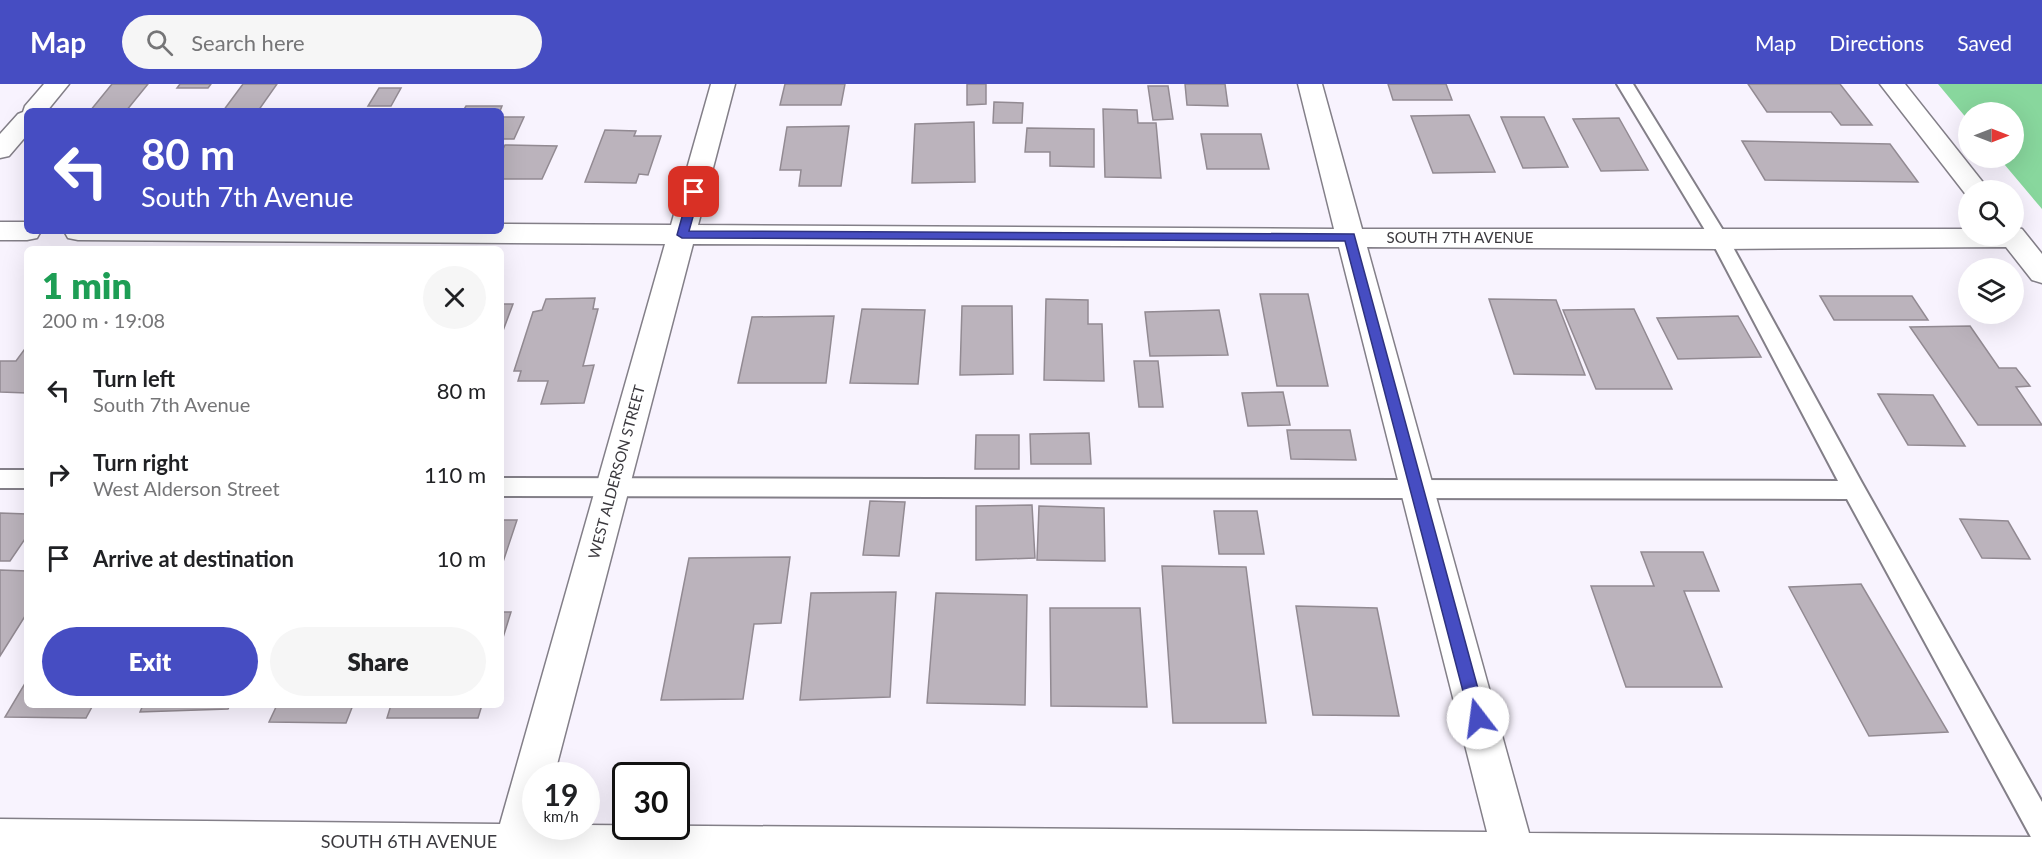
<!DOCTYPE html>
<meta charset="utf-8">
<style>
:root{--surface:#fff;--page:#f6f6f6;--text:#202124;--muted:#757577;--accent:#464dc2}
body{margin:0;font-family:Lato,sans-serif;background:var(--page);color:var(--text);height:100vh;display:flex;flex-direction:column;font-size:22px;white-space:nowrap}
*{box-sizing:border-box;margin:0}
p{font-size:20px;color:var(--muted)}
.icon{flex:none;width:33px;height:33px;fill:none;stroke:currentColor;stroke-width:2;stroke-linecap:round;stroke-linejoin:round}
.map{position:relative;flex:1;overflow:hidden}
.sheet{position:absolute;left:24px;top:162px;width:480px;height:462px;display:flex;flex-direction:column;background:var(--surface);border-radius:9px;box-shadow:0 6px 24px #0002}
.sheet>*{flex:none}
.top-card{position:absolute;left:24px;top:24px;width:480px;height:126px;border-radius:9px;box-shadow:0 6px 24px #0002;background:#464dc2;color:#fff;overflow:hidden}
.needle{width:39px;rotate:90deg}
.controls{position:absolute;left:1958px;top:18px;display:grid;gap:12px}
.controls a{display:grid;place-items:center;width:66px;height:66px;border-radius:50%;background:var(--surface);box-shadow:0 6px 24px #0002;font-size:30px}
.speed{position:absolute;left:522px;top:678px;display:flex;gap:12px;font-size:30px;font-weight:700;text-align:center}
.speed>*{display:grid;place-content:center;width:78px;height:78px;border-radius:50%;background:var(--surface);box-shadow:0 6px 24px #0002;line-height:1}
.speed small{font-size:15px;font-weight:400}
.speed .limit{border:3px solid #111;border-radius:9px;background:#fff;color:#111}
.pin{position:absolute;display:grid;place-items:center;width:51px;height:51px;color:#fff;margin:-26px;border-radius:12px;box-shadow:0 3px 9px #0006}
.me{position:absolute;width:66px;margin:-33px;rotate:345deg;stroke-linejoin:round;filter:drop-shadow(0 0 4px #0008)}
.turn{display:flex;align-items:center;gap:21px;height:126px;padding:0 18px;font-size:27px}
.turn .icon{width:78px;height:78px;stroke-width:2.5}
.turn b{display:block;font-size:42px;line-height:51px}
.round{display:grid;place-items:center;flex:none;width:63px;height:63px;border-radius:32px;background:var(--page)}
.summary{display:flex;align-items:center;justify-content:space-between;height:102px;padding:0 18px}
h1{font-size:36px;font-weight:800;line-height:45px;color:#1e9e55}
.cta{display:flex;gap:12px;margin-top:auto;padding:12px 18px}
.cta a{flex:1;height:69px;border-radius:36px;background:var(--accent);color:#fff;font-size:24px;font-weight:800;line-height:69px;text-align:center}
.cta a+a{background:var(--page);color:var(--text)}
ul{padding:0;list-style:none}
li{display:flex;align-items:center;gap:18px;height:84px;padding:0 18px}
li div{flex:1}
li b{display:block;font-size:22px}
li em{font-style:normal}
header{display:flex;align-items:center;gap:36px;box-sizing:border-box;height:84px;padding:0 30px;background:var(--accent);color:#fff}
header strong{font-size:28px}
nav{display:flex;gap:33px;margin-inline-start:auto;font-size:21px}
.search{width:420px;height:54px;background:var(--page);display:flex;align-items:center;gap:15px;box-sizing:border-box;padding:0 21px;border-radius:33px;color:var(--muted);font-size:22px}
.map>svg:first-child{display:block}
.green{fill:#88d79d}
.building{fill:#bbb3bc;stroke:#928a92;stroke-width:1.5}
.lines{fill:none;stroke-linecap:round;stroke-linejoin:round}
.lane-casing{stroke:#837f88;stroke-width:4}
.street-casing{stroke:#837f88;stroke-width:3}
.secondary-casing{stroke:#837f88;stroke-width:3}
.lane{fill:#fff;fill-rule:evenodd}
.street{fill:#fff;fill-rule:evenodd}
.secondary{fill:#fff;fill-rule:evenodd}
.route{fill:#464dc2;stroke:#2e327e;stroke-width:1.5}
.labels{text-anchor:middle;stroke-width:4.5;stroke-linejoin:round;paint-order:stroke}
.street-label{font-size:15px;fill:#3b393e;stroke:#fff}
.near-street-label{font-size:18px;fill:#3b393e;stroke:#fff}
</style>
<header>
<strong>Map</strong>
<div class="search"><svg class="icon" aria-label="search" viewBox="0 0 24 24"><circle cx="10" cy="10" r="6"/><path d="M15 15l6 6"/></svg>Search here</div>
<nav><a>Map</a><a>Directions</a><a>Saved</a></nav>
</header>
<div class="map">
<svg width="2042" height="775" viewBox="0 0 2042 775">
<rect width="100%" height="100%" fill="#f8f3fe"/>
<path class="green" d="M 1938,0 L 2042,0 L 2042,125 L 1999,74 L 2013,74 L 2013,28 L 1968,28 L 1968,36 Z"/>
<path class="building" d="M 112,0 L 148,0 L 126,27 L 90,27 Z
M 180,0 L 211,0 L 208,4 L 177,4 Z
M 243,0 L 277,0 L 258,27 L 223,27 Z
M 785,0 L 845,0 L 841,21 L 780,21 Z
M 967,0 L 986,0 L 986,20 L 967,21 Z
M 1185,0 L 1225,0 L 1228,22 L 1187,21 Z
M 1388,0 L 1446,0 L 1452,16 L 1393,16 Z
M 1748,0 L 1840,0 L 1872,41 L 1841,41 L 1831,28 L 1767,28 Z
M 1148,2 L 1168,2 L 1173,35 L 1153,36 Z
M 379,4 L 401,4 L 391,22 L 368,22 Z
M 994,18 L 1023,19 L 1022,39 L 993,39 Z
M 466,22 L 502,22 L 500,27 L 463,27 Z
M 1103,25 L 1137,26 L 1138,39 L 1156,39 L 1161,94 L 1105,93 Z
M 1469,31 L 1495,88 L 1433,89 L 1411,32 Z
M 503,33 L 524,33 L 514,55 L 501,55 Z
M 1501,33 L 1544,33 L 1568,83 L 1523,84 Z
M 1619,34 L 1648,86 L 1601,87 L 1573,35 Z
M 974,38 L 975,98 L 912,99 L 915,40 Z
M 849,42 L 841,102 L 799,102 L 801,86 L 780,86 L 787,43 Z
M 1027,44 L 1094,45 L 1094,83 L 1050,82 L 1050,68 L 1025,68 Z
M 605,46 L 636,47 L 634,52 L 661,52 L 648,91 L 639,90 L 636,99 L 585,98 Z
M 1201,50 L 1261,50 L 1269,85 L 1207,85 Z
M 1742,57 L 1890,60 L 1918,98 L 1765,96 Z
M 505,61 L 557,62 L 542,95 L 501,95 L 501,69 Z
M 1260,210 L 1308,210 L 1328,302 L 1277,302 Z
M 1820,212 L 1912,212 L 1928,236 L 1834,236 Z
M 595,214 L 593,225 L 598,225 L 583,282 L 594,281 L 584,319 L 541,320 L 548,297 L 518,297 L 521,287 L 514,287 L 533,228 L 542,226 L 546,215 Z
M 1046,215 L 1088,216 L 1088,240 L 1102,240 L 1104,297 L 1044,296 Z
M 1489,215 L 1556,216 L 1585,291 L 1514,290 Z
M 501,220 L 513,220 L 501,252 Z
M 962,222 L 1012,222 L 1013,290 L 960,291 Z
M 862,225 L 925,226 L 918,300 L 850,299 Z
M 1634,225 L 1672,305 L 1596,305 L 1563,226 Z
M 1219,226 L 1228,271 L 1150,272 L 1145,228 Z
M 834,232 L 826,299 L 738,299 L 752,233 Z
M 1738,232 L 1761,273 L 1678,275 L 1657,234 Z
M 1970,242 L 1999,284 L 2016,284 L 2030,302 L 2016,303 L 2042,341 L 1978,341 L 1910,243 Z
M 27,262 L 27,309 L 0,308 L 0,277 L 16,277 Z
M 1134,277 L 1158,277 L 1163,323 L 1139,323 Z
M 1283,308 L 1290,341 L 1248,342 L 1242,309 Z
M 1878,310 L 1933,311 L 1965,362 L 1908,361 Z
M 1287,346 L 1350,346 L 1356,376 L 1291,375 Z
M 1089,349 L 1091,380 L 1031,380 L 1030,350 Z
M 976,351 L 1019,351 L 1019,385 L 975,385 Z
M 870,417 L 905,418 L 899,472 L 863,471 Z
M 1032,421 L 1035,474 L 976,476 L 976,422 Z
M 1039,422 L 1104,424 L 1105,477 L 1037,476 Z
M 1214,427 L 1257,427 L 1264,470 L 1219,470 Z
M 0,429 L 27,430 L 27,452 L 10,477 L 0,477 Z
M 1960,435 L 2008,437 L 2030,475 L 1982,474 Z
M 501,436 L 517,436 L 501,484 Z
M 1641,468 L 1703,468 L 1719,507 L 1684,507 L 1722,603 L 1626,603 L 1591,502 L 1654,502 Z
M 790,473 L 781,539 L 754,540 L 743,615 L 661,616 L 689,474 Z
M 1162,482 L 1246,483 L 1266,639 L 1173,639 Z
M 0,486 L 27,487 L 27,529 L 0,572 Z
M 1861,500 L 1948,648 L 1869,652 L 1789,503 Z
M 896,508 L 890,613 L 800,616 L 811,509 Z
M 936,509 L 1027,511 L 1025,621 L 927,619 Z
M 1296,522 L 1377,524 L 1399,632 L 1313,631 Z
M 1050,524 L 1140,524 L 1147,623 L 1051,622 Z
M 501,528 L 511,528 L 501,560 Z
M 27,596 L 27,621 L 93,621 L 86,634 L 5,633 Z
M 143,621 L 230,621 L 228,625 L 140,628 Z
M 277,621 L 353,621 L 346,639 L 269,638 Z
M 391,621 L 482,621 L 478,634 L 387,634 Z"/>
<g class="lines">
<g class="lane-casing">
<path id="lane" d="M 1617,0 L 1633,0 L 1729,156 L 1862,399 L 2042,718 L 2042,759 L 2032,755 L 1847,415 L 501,412 L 501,394 L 1838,397 L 1711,156 Z
M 0,386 L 27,386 L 27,404 L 0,404 Z"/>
</g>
<g class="street-casing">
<path id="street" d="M 711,0 L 735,0 L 698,141 L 1334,145 L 1298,0 L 1322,0 L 1362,145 L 1968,145 L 1968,152 L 2013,152 L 2013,143 L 2022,145 L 2042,170 L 2042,199 L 2032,196 L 2006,163 L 1720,165 L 1367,163 L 1529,749 L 2042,753 L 2042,775 L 0,775 L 0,735 L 500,740 L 665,160 L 78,156 L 68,154 L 64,147 L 501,147 L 501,140 L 671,141 ZM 693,160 L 1339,163 L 1487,748 L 586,741 L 586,742 L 536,742 L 536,692 L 554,692 Z
M 1880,0 L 1905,0 L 1989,106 L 1968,106 L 1967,112 Z
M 0,138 L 27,138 L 27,147 L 41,147 L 37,154 L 27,156 L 0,156 Z"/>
</g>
<g class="secondary-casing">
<path id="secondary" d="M 44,0 L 69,0 L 47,27 L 27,27 L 27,51 L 9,72 L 0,74 L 0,50 L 18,30 L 23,28 L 25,22 Z"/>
</g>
<use href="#lane" class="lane"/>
<use href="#street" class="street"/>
<use href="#secondary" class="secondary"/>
</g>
<path class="route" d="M 694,104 L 700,108 L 689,147 L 1354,150 L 1486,634 L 1483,639 L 1478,641 L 1472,639 L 1470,634 L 1345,157 L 682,154 L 677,151 L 689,108 Z"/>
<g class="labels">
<g class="street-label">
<text x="1460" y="159">SOUTH 7TH AVENUE</text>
<text transform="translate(617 388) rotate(-75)" y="5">WEST ALDERSON STREET</text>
</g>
<g class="near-street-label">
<text x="409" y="764">SOUTH 6TH AVENUE</text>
</g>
</g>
</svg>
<div class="controls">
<a><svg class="needle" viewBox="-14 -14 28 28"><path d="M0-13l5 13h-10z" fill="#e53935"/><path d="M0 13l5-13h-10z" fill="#757577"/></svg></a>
<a><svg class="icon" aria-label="search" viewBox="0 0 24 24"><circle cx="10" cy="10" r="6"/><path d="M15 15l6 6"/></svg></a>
<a><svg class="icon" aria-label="layers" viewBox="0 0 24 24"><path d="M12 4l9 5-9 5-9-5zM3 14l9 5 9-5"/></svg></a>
</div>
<div class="speed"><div>19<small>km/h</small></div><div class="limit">30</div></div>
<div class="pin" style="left:694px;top:108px;background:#d93025"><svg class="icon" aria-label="arrive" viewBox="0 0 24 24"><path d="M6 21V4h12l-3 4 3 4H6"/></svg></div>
<svg class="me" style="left:1478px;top:634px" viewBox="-20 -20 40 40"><circle r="19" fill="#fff"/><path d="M0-13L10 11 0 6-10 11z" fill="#464dc2"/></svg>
<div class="top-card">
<div class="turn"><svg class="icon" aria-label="left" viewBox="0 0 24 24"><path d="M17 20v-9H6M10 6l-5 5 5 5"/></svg><div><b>80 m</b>South 7th Avenue</div></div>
</div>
<section class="sheet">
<div class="summary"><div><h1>1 min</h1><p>200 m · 19:08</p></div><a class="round"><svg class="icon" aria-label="close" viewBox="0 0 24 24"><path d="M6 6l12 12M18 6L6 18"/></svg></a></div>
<ul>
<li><svg class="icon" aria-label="left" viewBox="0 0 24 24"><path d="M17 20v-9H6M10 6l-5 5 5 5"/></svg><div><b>Turn left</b><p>South 7th Avenue</p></div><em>80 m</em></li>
<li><svg class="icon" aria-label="right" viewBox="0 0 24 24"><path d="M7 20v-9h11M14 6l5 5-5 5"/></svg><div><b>Turn right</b><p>West Alderson Street</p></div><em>110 m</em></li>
<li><svg class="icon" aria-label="arrive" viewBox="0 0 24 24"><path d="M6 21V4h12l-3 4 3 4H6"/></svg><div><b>Arrive at destination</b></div><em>10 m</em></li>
</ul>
<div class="cta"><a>Exit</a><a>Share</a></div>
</section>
</div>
